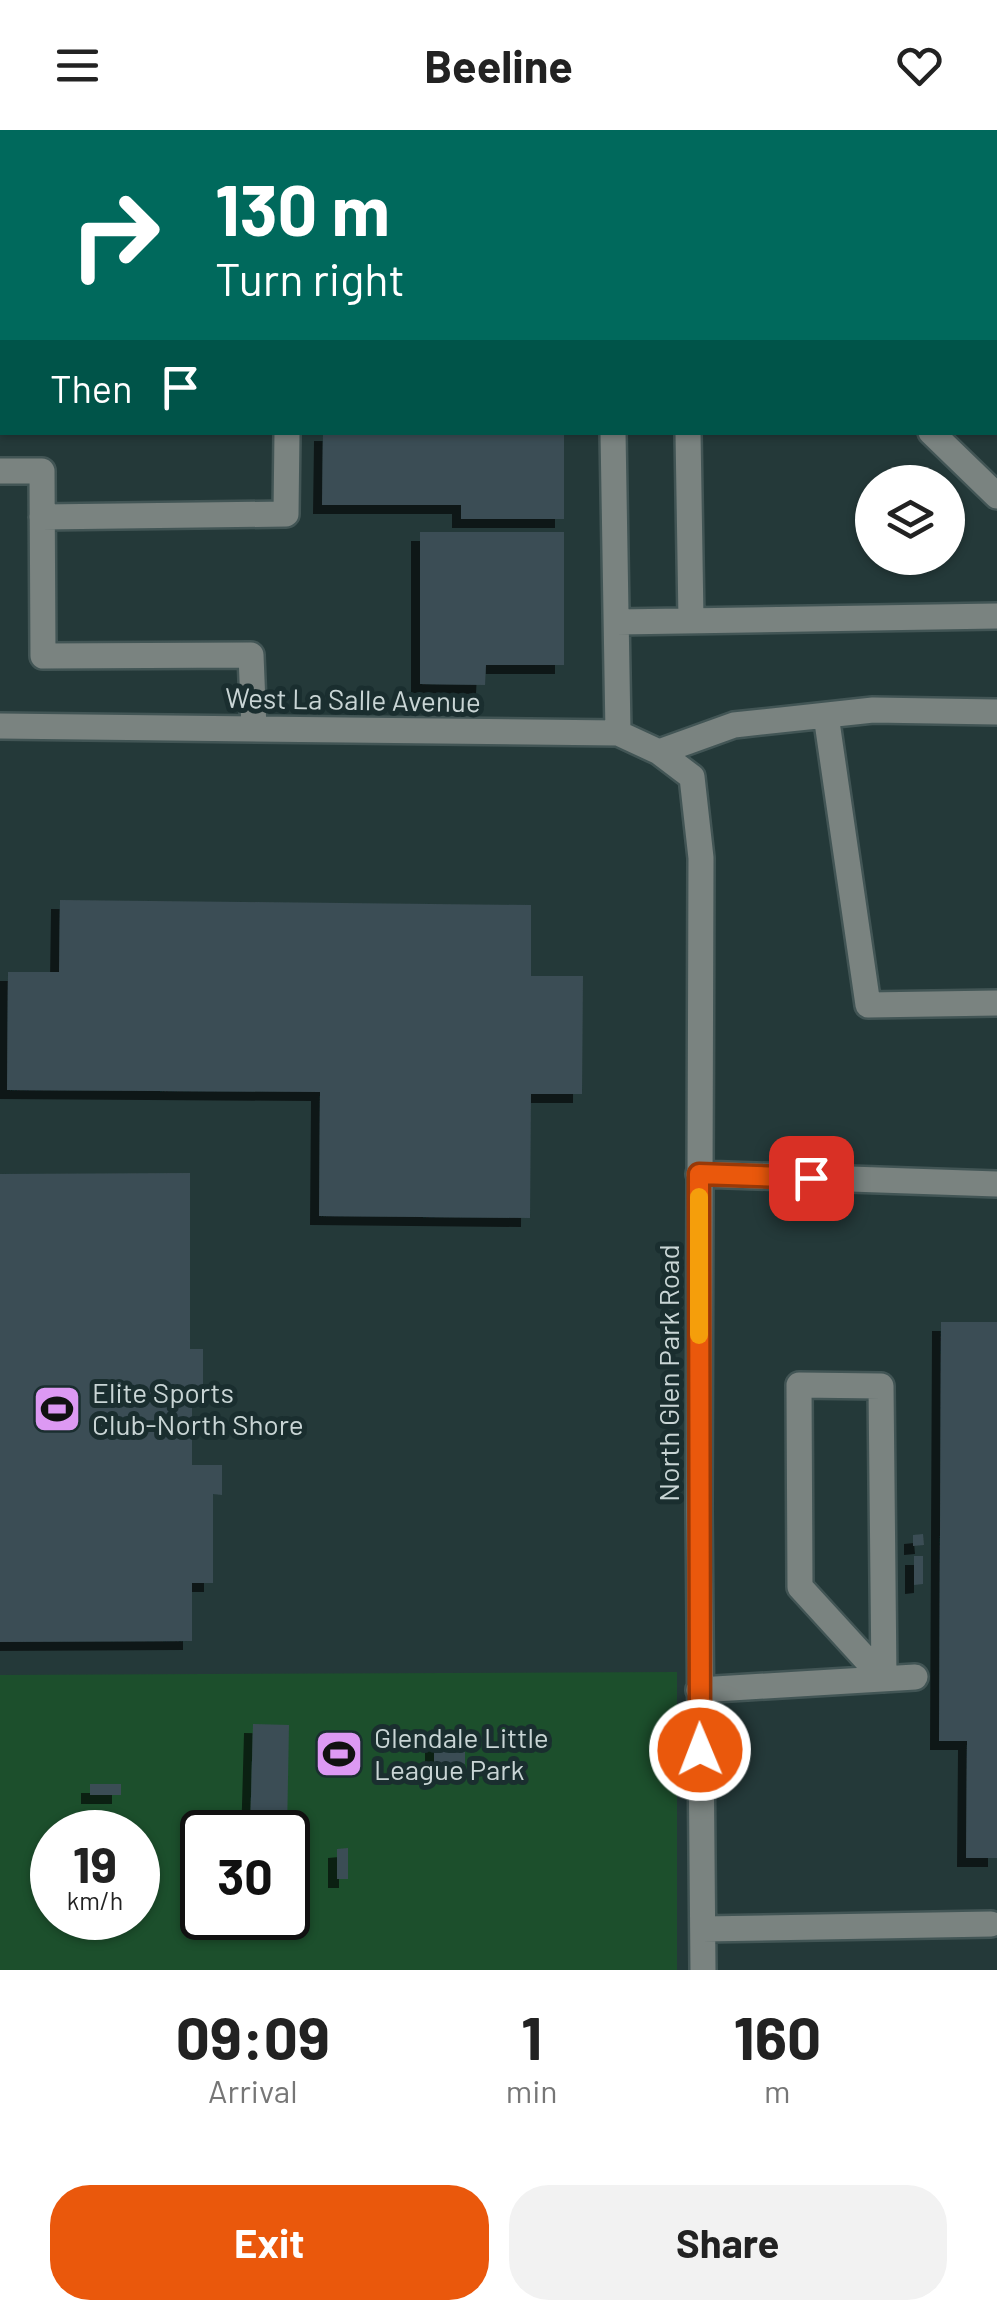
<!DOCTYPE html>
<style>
:root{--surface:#fff;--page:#f2f2f2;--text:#222;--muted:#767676;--accent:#ea580c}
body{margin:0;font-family:Barlow,sans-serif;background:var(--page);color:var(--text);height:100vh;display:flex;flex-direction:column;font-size:38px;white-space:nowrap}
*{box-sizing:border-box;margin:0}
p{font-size:32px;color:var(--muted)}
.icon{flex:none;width:55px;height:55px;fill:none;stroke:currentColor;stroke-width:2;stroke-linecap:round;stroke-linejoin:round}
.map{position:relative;height:1840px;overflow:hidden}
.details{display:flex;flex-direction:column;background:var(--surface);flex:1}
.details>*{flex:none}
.banner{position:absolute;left:0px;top:0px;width:998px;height:305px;box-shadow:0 2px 8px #0004;background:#00695c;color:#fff;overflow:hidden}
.fabs{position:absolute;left:855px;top:335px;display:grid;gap:20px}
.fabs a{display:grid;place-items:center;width:110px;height:110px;border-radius:50%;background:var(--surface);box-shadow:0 2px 8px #0004;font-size:50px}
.speed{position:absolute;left:30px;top:1680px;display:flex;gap:20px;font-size:50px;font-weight:700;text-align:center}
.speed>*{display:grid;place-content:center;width:130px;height:130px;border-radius:50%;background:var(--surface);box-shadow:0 2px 8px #0004;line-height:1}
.speed small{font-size:25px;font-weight:400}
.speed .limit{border:5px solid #111;border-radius:15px;background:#fff;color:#111}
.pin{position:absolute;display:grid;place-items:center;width:85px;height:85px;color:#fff;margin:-42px;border-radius:20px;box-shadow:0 5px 15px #0006}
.me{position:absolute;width:110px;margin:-55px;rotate:359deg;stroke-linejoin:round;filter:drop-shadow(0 0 8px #0008)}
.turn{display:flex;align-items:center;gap:35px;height:210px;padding:0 50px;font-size:45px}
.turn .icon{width:130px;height:130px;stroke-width:2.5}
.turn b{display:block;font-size:70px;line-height:85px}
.then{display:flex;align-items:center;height:95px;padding:0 50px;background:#0003;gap:20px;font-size:38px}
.eta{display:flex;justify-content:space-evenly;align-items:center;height:170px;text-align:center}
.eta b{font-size:60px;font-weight:700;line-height:70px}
.button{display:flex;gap:20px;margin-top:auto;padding:20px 50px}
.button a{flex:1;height:115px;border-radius:40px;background:var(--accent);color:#fff;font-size:40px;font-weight:700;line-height:115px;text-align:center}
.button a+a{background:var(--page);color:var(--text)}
header{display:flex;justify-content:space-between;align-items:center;height:130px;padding:0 50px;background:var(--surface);font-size:45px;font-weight:700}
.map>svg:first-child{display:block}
.green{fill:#1c4f2c;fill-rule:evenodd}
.building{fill:#3b4d54;filter:url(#shadow)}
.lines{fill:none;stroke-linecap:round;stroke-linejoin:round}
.minor-casing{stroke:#425555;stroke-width:30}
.path{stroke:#718181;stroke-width:5;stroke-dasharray:8 8;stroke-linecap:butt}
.minor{stroke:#7a8380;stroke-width:25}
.route-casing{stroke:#983908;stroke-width:25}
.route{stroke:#ea580c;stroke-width:18}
.slow{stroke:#f59e0b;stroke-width:18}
.labels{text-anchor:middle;stroke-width:10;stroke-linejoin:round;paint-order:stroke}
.street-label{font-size:28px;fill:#c9d5d5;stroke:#1a2e2f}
.poi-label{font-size:28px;fill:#c9d5d5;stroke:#1a2e2f;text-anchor:start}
</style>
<header><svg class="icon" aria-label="menu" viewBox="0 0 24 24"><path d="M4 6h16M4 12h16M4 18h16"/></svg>Beeline<svg class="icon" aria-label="heart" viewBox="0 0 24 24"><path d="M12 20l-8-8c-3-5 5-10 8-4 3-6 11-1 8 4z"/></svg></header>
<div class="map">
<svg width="997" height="1840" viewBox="0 0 997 1840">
<defs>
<filter id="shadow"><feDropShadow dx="-9" dy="9" stdDeviation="0" flood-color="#0009"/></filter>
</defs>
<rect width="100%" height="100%" fill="#243939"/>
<path class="green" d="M 677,1542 L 677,1840 L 0,1840 L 0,1545 ZM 52,1702 L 138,1702 L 138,1788 L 52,1788 ZM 202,1702 L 288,1702 L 288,1788 L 202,1788 Z"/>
<path class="building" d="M 323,302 L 564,302 L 564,389 L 461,389 L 461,375 L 322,375 Z
M 420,402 L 564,402 L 564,535 L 486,535 L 485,555 L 420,554 Z
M 60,770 L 531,775 L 531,846 L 583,846 L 582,964 L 531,964 L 530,1088 L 319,1086 L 320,962 L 7,960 L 8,842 L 59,842 Z
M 190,1043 L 190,1219 L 203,1219 L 203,1267 L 192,1267 L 192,1335 L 222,1335 L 222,1365 L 213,1364 L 213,1453 L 192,1453 L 192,1511 L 0,1512 L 0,1044 Z
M 941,1192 L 997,1192 L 997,1728 L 966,1728 L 967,1611 L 939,1611 Z
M 923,1404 L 924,1415 L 913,1416 L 913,1405 Z
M 914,1426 L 923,1426 L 923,1454 L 914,1455 Z
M 253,1594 L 289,1595 L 287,1702 L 250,1702 Z
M 434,1612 L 449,1613 L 449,1622 L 465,1622 L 465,1634 L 434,1634 Z
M 90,1654 L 121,1654 L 121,1665 L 90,1665 Z
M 348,1718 L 348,1749 L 337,1749 L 337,1719 Z"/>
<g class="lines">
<g class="minor-casing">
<path id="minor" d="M 157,0 L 169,2
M 333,0 L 333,2
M 606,0 L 607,2
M 613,302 L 618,603
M 688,302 L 691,490
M 931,302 L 997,366
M 0,341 L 42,341 L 43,526 L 251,525 L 254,599
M 42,387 L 286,384 L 287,302
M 617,492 L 997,486
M 826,585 L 868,875 L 997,873
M 0,596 L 618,603 L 659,622 L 692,647 L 701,728 L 699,1380 L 703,1840
M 659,622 L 734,595 L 873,580 L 997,582
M 699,1044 L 997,1054
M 799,1255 L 881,1256 L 884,1549 L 800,1457 Z
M 699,1560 L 915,1547
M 703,1799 L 991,1794"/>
</g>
<path class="path" d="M 868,0 L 870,2
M 951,0 L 954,2
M 995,47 L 997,49
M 995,113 L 997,115"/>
<use href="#minor" class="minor"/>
</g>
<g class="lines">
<g class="route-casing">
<path id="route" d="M 700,1620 L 699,1044 L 811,1048"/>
</g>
<use href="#route" class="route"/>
<path class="slow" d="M 699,1067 L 699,1205"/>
</g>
<defs>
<g id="stadium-square" transform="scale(2.5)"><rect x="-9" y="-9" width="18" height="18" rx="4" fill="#dd99f3" stroke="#1a2e2f"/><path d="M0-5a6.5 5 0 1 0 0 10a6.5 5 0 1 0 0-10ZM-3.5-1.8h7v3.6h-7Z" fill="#111"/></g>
</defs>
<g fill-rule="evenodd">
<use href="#stadium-square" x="57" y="1279"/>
<use href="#stadium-square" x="339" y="1624"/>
</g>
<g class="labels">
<g class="street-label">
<text transform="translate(353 570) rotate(1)" y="10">West La Salle Avenue</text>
<text transform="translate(669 1243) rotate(-90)" y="10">North Glen Park Road</text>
</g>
<g class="poi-label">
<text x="92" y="1273">Elite Sports<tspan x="92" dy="32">Club-North Shore</tspan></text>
<text x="374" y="1618">Glendale Little<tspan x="374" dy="32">League Park</tspan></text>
</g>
</g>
</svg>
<div class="fabs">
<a><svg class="icon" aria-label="layers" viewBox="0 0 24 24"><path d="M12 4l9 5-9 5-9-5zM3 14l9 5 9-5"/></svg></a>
</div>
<div class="speed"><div>19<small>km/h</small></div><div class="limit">30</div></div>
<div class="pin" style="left:811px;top:1048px;background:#d93025"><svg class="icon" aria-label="arrive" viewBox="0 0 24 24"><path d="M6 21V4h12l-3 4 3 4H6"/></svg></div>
<svg class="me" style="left:700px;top:1620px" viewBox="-20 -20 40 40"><circle r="17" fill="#ea580c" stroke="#fff" stroke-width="3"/><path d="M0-11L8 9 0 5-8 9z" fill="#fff"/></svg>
<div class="banner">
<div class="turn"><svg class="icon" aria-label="right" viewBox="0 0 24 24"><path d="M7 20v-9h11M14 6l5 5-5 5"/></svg><div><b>130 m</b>Turn right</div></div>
<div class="then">Then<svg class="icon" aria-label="arrive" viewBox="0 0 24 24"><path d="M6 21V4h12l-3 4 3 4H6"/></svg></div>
</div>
</div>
<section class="details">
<div class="eta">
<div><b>09:09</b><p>Arrival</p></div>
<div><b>1</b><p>min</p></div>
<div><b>160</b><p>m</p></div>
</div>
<div class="button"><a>Exit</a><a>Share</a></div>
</section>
